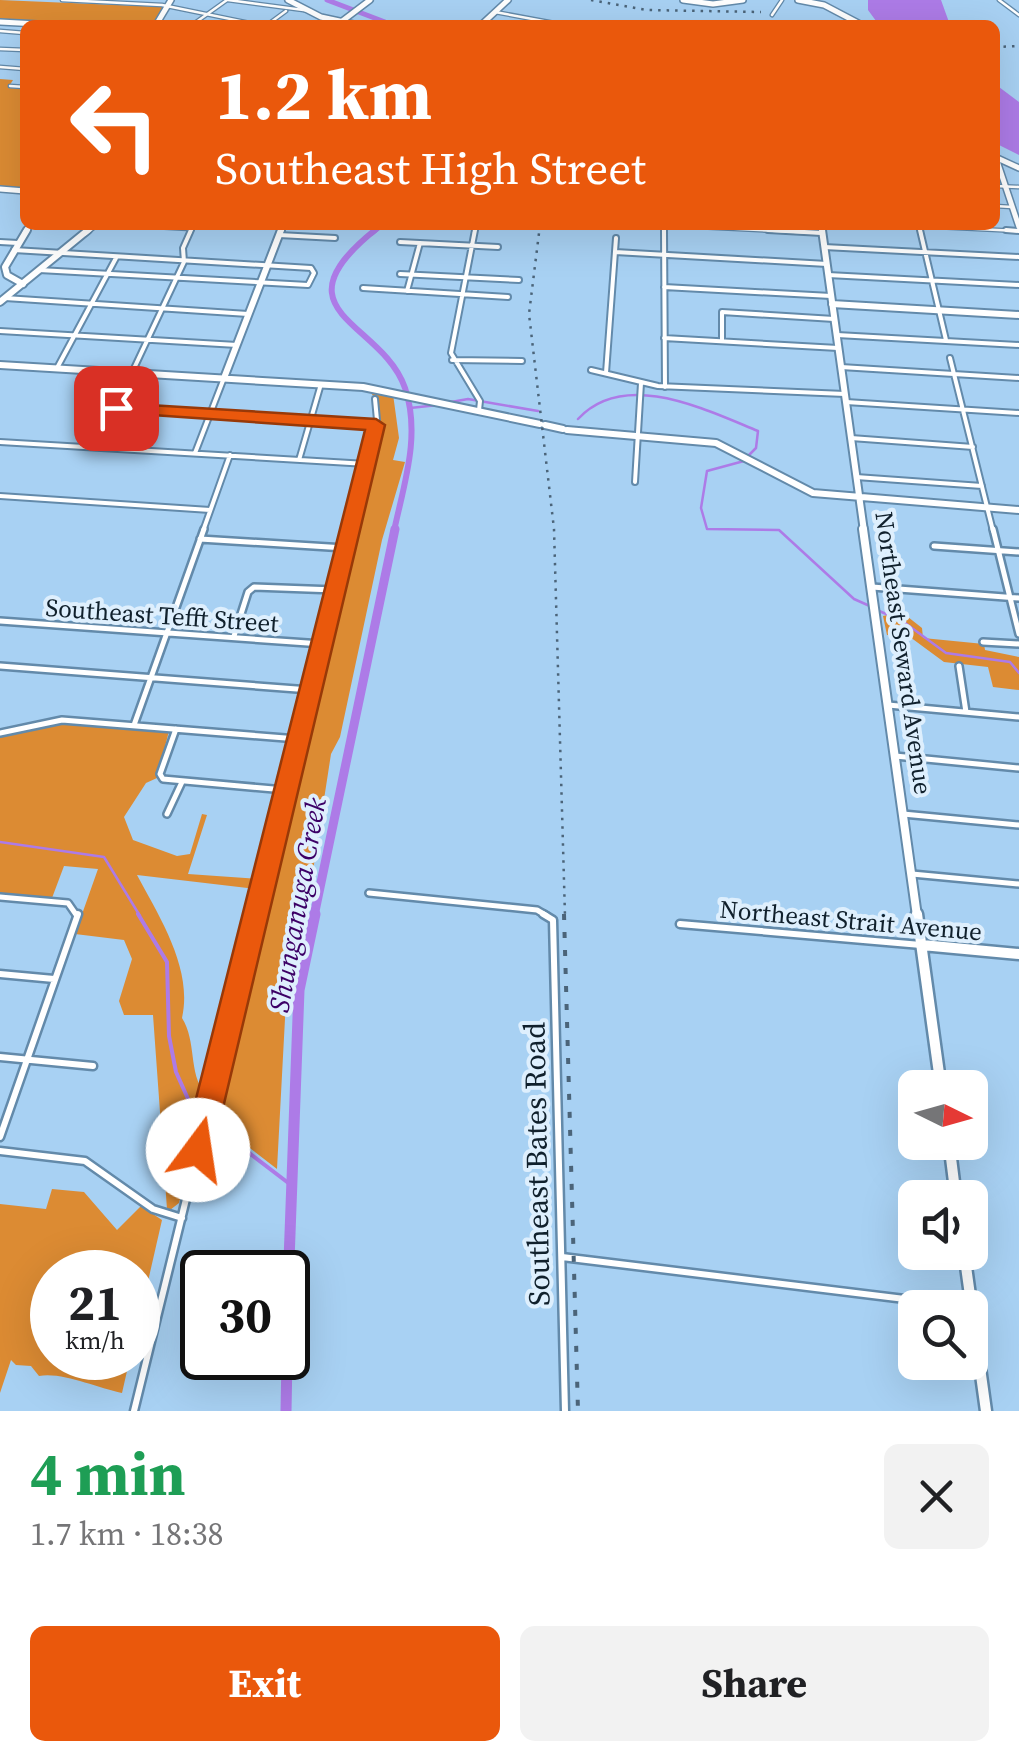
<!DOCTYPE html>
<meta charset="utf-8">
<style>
:root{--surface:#fff;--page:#f2f2f2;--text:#202124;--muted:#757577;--accent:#ea580c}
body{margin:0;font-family:"Source Serif 4",serif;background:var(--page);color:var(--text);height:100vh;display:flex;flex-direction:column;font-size:38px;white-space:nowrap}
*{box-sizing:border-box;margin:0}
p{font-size:32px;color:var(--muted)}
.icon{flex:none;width:55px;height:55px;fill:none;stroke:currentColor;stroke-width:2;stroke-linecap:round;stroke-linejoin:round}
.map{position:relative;height:1411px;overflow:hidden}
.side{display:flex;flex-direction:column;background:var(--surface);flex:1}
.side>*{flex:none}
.guide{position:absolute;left:20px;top:20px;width:980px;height:210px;border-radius:15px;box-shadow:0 10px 40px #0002;background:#ea580c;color:#fff;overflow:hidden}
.needle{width:65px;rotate:95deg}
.fabs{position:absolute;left:898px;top:1070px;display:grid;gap:20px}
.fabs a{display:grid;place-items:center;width:90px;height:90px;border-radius:15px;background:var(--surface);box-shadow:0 10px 40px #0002;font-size:50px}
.speed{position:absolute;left:30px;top:1250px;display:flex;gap:20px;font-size:50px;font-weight:700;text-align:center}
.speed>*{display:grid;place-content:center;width:130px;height:130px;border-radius:50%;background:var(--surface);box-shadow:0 10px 40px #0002;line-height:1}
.speed small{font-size:25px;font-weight:400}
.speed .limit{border:5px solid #111;border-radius:15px;background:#fff;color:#111}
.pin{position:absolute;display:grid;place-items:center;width:85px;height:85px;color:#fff;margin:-42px;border-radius:20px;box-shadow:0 5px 15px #0006}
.me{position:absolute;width:110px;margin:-55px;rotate:14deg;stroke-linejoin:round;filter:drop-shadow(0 0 8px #0008)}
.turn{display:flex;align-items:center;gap:35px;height:210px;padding:0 30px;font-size:45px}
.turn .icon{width:130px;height:130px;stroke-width:2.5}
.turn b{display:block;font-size:70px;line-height:85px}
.round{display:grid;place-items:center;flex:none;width:105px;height:105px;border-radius:15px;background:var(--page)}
.headline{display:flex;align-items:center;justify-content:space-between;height:170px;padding:0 30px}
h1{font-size:60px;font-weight:700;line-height:75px;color:#1e9e55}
.primary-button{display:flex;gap:20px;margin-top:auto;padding:20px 30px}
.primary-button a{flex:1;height:115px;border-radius:15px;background:var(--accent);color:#fff;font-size:40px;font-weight:700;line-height:115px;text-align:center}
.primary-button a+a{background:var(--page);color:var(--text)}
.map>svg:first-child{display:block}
.green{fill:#dc8b33}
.water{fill:#ad7be7}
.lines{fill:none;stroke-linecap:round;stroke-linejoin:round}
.stream-far1{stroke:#ad7be7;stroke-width:2.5}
.stream{stroke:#ad7be7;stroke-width:4}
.river-far3{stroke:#ad7be7;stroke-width:5}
.river-far2{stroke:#ad7be7;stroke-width:6}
.river-far1{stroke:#ad7be7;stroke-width:9}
.river{stroke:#ad7be7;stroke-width:11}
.street-far3-casing{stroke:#638aaa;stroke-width:5}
.street-far2-casing{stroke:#638aaa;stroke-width:8}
.street-far1-casing{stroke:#638aaa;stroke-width:10}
.street-casing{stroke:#638aaa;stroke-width:11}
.secondary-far3-casing{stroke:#638aaa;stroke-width:8}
.secondary-far2-casing{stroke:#638aaa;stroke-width:10}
.secondary-far1-casing{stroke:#638aaa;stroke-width:12}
.secondary-casing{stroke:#638aaa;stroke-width:15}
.primary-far1-casing{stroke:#638aaa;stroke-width:8}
.primary-casing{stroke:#638aaa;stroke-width:10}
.street-far3{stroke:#fff;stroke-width:2.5}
.street-far2{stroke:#fff;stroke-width:4}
.street-far1{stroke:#fff;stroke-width:5}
.street{stroke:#fff;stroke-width:6}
.secondary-far3{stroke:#fff;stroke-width:5}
.secondary-far2{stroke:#fff;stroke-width:6}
.secondary-far1{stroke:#fff;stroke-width:8}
.secondary{stroke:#fff;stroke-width:10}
.primary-far1{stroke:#fff;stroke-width:5}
.primary{stroke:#fff;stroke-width:6}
.rail-far1{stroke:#4b6479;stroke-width:2.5;stroke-dasharray:2.5 6;stroke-linecap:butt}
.rail{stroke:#4b6479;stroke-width:4;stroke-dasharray:6 12;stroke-linecap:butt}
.route{fill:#ea580c;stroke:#983908;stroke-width:2.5}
.labels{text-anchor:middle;stroke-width:8;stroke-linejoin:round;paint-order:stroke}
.street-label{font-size:25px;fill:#10202c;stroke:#deeffd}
.water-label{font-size:28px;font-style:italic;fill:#3c0066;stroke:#deeffd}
.near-street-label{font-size:30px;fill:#10202c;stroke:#deeffd}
</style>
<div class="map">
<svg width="1019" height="1411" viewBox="0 0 1019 1411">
<rect width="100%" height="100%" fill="#a8d1f3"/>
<path class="green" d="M 0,0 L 165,7 L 154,25 L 0,21 Z
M 0,79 L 13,80 L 8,88 L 25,89 L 25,189 L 0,187 Z
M 368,389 L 393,394 L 399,438 L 393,460 L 405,462 L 382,540 L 340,737 L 331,754 L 302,942 L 286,1000 L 277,1169 L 210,1117 L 378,426 L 378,402 Z
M 892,614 L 908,617 L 922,628 L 923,638 L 984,644 L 985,650 L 1019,657 L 1019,690 L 993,687 L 988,667 L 944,662 L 910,637 L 887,635 L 883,616 Z
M 51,722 L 169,731 L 157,778 L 146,783 L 124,817 L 133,840 L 177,856 L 190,854 L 202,814 L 207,815 L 188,874 L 260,879 L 257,889 L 137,875 C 160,918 193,969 182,1018 C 197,1042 188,1072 205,1094 L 179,1203 L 170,1210 L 167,1209 L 153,1015 L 124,1015 L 119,1001 L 132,959 L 124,940 L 75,934 L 98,869 L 64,866 L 52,898 L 0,894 L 0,735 Z
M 52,1189 L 84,1192 L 117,1230 L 141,1206 L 162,1220 L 138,1325 L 138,1272 L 52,1272 L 52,1358 L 130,1358 L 122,1393 C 96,1388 64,1372 39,1376 L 31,1366 L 16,1365 L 11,1360 L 0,1393 L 0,1204 L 46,1209 Z"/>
<path class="water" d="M 868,0 L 941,0 L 950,25 L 879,25 L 868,10 Z
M 995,84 L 1019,102 L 1019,155 L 995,143 Z"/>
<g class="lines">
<path class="stream-far1" d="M 451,402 L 468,399 L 538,411
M 410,408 L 438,405
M 578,419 C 624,369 704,409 758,431 L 756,448 L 749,455
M 744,461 L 707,471 L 701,508 L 707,529 L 779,530 L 854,599 L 872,607
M 879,611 L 901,620 L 946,653 L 1010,662 L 1019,673
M 0,842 L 104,857 L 140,916"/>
<path class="stream" d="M 138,914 L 167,962 L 169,1036 L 176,1072 L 193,1110 L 291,1185"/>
<path class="river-far3" d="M 327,0 L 385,22 L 382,25
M 372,233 L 382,225"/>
<path class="river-far2" d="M 375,230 C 272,313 382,321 405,388 C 421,435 404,484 394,531"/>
<path class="river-far1" d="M 314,916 L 395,529"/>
<path class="river" d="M 288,1288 L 299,990 L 315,914
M 286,1411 L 287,1358"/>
<g class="street-far3-casing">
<path id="street-far3" d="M 62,0 L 162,5 L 260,25
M 228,0 L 311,11
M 999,0 L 1019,15
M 495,12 L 565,25
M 772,15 L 782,0
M 192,25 L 227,0
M 267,25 L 286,11
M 0,31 L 25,33
M 0,49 L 25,50
M 0,67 L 25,69
M 10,86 L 25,87
M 995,186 L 1019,187
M 995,206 L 1012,207
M 119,225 L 191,229
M 657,225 L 819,233
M 664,225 L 664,233
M 896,225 L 1019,231
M 919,226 L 921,233
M 190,233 L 193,225
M 474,233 L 476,225"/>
</g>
<g class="street-far2-casing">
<path id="street-far2" d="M 475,230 L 451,353 L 480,401 L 479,410
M 664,230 L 665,387
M 768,230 L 822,233
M 920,230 L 946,340
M 1006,230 L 1019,231
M 279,235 L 335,238
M 0,242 L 18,243
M 400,242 L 498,247
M 824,247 L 1019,257
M 14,250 L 311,268 L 314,273 L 308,285 L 39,270
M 615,252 L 827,264
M 400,274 L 519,280
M 828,275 L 1019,285
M 664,287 L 831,296
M 363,288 L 508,297
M 407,291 L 420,243
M 5,298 L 248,314
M 0,331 L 237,345
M 837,335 L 1019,345
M 664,338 L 838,348
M 722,341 L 722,312 L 834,319
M 950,358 L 993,531
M 452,360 L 522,361
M 841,367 L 1019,378
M 57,368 L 116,258
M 591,370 L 658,386 L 845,394
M 606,373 L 616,238
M 846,402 L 1019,413
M 78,406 L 376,425
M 851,438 L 973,447
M 0,442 L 367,464
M 98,445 L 184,262 L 183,248 L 191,230
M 195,453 L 224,378
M 299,460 L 321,384
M 856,477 L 982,486
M 635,482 L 641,383
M 0,496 L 210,510
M 203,531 L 230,455
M 350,531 L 377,420 L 375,399"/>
</g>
<g class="street-far1-casing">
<path id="street-far1" d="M 993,529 L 1019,634
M 200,539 L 345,548
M 934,546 L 1019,552
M 872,587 L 1019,598
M 0,621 L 322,644
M 234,636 L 248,592 L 254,587 L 335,590
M 983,642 L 1019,644
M 0,666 L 310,690
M 959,666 L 966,712
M 888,705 L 1019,717
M 134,725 L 204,529
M 176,729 L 160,774 L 163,779 L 285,790
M 0,733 L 62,720 L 298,739
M 895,756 L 1019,768
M 167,814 L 182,782
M 903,814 L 1019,825
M 912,874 L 1019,884
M 369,893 L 537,910 L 547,916
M 0,897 L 68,903 L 77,916
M 255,916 L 350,529"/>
</g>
<g class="street-casing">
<path id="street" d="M 543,914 L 553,920 L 565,1411
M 680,924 L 921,945
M 0,974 L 54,979
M 0,1057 L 93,1066
M 0,1137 L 78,914
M 0,1151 L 85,1161 L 153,1209 L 182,1218
M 562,1257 L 970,1307
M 134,1411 L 256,914"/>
</g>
<g class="secondary-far3-casing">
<path id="secondary-far3" d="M 288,0 L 321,17 L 358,25
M 683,0 L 713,4 L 743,0
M 798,0 L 824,5 L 862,25
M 0,22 L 57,25
M 156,25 L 171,0
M 481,25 L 508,0
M 995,157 L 1019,168
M 996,158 L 1019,227
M 0,189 L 25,191
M 821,225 L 822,233
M 25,233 L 30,225
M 280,233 L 283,225"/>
</g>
<g class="secondary-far2-casing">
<path id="secondary-far2" d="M 822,230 L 864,531
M 23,284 L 7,275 L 5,267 L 27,230
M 832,304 L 1019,315
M 0,365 L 363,387 L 540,424
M 224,378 L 281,230
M 545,425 L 563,429
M 567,430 L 716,443 L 813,493 L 1019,510"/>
</g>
<g class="secondary-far1-casing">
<path id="secondary-far1" d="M 863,529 L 917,916"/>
</g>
<g class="secondary-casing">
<path id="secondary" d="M 917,914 L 941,1088
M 922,945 L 1019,954
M 949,1142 L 956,1198
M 964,1252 L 986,1411"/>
</g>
<g class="primary-far1-casing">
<path id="primary-far1" d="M 337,25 L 370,0
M 85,233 L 95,225"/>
</g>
<g class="primary-casing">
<path id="primary" d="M 0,302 L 88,230"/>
</g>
<use href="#street-far3" class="street-far3"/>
<use href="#street-far2" class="street-far2"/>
<use href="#street-far1" class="street-far1"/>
<use href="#street" class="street"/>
<use href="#secondary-far3" class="secondary-far3"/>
<use href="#secondary-far2" class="secondary-far2"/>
<use href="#secondary-far1" class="secondary-far1"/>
<use href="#secondary" class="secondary"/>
<use href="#primary-far1" class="primary-far1"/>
<use href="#primary" class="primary"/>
<path class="rail-far1" d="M 591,0 L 647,10 L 761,12
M 995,47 L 1019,46
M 540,225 L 529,314 L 554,529 L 565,916"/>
<path class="rail" d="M 564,914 L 578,1411"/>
</g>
<path class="route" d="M 116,403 L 376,419 L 385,425 L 213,1150 L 208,1160 L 198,1165 L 188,1160 L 183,1150 L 365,430 L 110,412 L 107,408 Z"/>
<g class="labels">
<g class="street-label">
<text transform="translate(162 615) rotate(4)" y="9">Southeast Tefft Street</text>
<text transform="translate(904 653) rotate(82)" y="9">Northeast Seward Avenue</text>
<text transform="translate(851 920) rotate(5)" y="9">Northeast Strait Avenue</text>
</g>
<g class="water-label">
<text transform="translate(297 905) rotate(-80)" y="10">Shunganuga Creek</text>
</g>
<g class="near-street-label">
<text transform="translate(537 1164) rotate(-91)" y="10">Southeast Bates Road</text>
</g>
</g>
</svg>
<div class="fabs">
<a><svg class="needle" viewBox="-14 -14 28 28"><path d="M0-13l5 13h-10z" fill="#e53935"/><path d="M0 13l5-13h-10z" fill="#757577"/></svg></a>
<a><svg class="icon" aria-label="sound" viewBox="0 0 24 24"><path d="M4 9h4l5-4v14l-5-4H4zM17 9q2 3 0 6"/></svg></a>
<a><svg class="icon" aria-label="search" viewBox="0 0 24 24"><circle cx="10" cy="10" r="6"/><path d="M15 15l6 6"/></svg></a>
</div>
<div class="speed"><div>21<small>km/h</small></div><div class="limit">30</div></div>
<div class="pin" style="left:116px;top:408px;background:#d93025"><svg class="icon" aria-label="arrive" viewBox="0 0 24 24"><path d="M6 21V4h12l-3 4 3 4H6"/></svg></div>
<svg class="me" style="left:198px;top:1150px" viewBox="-20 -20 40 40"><circle r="19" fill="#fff"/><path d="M0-13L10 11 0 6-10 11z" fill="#ea580c"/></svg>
<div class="guide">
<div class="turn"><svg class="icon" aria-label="left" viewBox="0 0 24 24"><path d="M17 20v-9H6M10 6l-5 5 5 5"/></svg><div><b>1.2 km</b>Southeast High Street</div></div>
</div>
</div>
<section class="side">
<div class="headline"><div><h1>4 min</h1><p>1.7 km · 18:38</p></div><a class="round"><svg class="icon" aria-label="close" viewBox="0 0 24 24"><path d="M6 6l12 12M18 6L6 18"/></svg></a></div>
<div class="primary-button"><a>Exit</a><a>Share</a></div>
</section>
